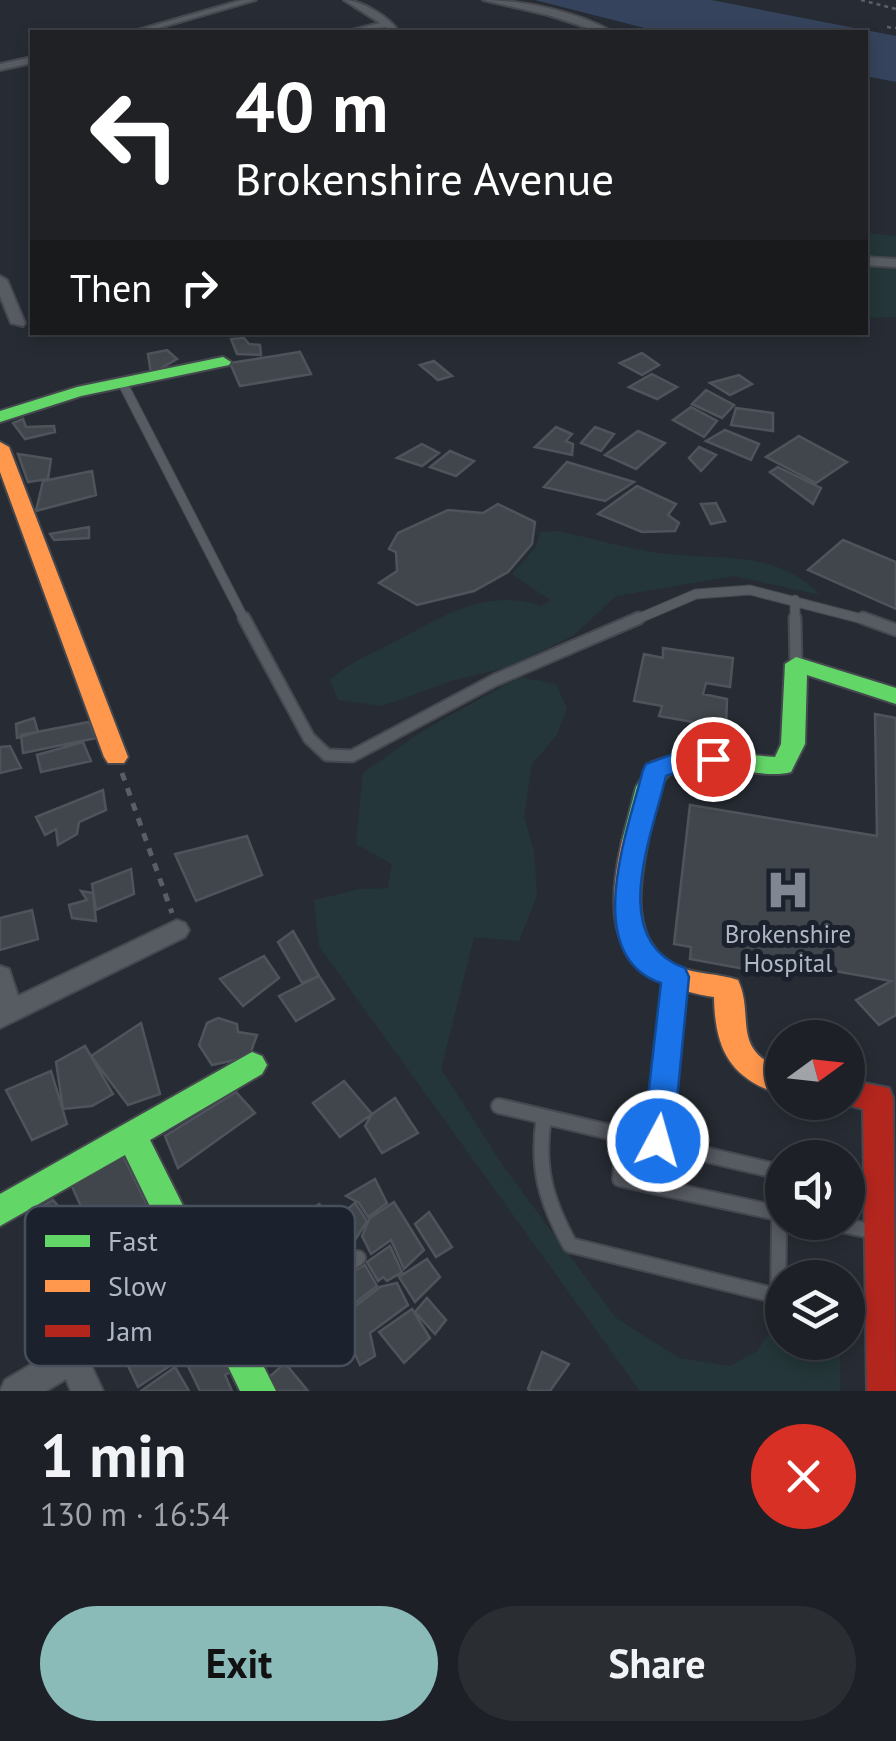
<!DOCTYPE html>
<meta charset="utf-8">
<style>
:root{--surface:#1d2127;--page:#2a2e33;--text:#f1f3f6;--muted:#a0a3a7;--line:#3b3e44;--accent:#8bbbb9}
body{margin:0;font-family:"PT Sans",sans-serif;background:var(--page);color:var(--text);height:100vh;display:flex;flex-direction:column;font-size:38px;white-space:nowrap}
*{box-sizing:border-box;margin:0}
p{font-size:32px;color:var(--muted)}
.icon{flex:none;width:55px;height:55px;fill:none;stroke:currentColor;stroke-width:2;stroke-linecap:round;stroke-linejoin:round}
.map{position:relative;height:1391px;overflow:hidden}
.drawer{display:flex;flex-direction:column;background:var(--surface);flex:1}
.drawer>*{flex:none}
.top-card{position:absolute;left:30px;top:30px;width:838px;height:305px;border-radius:0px;box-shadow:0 5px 15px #0003,0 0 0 2px var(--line);background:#202124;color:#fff;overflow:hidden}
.needle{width:65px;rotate:75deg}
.tools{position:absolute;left:765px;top:1020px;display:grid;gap:20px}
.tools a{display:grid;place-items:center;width:100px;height:100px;border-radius:50%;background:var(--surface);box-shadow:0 5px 15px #0003,0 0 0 2px var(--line);font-size:50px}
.pin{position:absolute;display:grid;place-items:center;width:85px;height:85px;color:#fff;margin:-42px;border:5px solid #fff;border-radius:50%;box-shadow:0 2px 10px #0007}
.me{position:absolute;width:110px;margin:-55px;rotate:6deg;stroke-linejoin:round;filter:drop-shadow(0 0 8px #0008)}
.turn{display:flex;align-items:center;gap:35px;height:210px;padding:0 40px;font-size:45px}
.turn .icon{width:130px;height:130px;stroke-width:2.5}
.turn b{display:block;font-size:70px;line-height:85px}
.then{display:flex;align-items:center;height:95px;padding:0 40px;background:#0003;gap:20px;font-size:38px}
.round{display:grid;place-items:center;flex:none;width:105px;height:105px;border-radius:52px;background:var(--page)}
.headline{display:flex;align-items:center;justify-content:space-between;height:170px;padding:0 40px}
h1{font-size:60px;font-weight:700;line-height:75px}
.primary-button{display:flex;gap:20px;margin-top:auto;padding:20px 40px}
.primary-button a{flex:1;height:115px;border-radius:60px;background:var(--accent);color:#111;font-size:40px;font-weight:700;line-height:115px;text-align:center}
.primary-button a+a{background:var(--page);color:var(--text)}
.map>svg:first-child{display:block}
.green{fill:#243639}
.water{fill:#35445c}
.building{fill:#41464c;stroke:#4f545c;stroke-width:2.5}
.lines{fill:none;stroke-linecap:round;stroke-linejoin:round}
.lane-far2-casing{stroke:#45484f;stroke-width:11}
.lane-far1-casing{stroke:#45484f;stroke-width:15}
.lane-casing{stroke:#45484f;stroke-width:18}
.street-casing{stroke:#45484f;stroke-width:4}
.fast-casing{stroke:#45484f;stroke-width:4}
.slow-casing{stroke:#45484f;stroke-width:4}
.jam-casing{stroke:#45484f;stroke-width:4}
.path-far1{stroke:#5a5f65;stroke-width:2.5;stroke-dasharray:4 4;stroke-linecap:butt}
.path{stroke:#5a5f65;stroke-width:5;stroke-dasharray:8 8;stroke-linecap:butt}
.lane-far2{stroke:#575b62;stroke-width:9}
.lane-far1{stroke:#575b62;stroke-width:11}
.lane{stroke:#575b62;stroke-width:14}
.street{fill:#575b62;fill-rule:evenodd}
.fast{fill:#63d668;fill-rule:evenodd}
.slow{fill:#ff974d;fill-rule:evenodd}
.jam{fill:#b3261e;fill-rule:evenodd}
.route{fill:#1a73e8;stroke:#114b97;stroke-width:2.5}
.labels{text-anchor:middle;stroke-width:10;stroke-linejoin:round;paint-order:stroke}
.poi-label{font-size:25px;fill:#b0b8c6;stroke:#1b222e}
.key{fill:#1b222e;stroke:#484f5c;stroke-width:2.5}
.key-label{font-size:28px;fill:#b0b8c6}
</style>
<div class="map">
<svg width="896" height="1391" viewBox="0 0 896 1391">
<rect width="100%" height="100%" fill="#272c34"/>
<path class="green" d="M 865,233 L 896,236 L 896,317 L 865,318 Z
M 558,531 C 591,538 625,548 658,553 C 717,561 775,548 820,595 L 734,576 L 616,596 L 573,636 L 508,667 L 451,681 L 382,706 L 338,700 L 330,680 C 351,661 372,654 396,641 C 442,617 487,587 541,606 L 550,600 L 512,574 L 536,547 L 540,532 Z
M 519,677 L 556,684 L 567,709 L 556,736 L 532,764 L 524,816 L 534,852 L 537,895 L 519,941 L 474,937 L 441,1069 L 503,1166 L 616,1318 L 679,1358 L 730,1366 L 757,1351 L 782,1314 L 782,1342 L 840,1343 L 840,1391 L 640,1391 L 319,946 L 314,900 L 360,889 L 388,888 L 392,864 L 356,844 L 363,773 L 421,732 Z"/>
<path class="water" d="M 535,0 L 711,0 L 896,36 L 896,82 L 865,76 L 865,32 L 660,32 Z"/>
<path class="building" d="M 244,338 L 249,344 L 260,345 L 261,355 L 237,354 L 231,339 Z
M 167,350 L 177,359 L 151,374 L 148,354 Z
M 300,352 L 311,374 L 240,386 L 230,363 Z
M 642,353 L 659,365 L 642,375 L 620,363 Z
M 434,361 L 452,376 L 438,380 L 420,365 Z
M 652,374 L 677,387 L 657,399 L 629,387 Z
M 739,375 L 752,384 L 730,395 L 710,383 Z
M 706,390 L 734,405 L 722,418 L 692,404 Z
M 691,407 L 717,421 L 704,437 L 673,420 Z
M 736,408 L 773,413 L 773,431 L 731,425 Z
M 23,419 L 26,427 L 54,426 L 55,432 L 25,439 L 13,423 Z
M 556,427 L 572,434 L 566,441 L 573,444 L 572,455 L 535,447 Z
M 595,427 L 614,434 L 601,451 L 581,443 Z
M 725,430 L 759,444 L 751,460 L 706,441 Z
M 638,431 L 665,443 L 636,469 L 605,455 Z
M 799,436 L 847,462 L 816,483 L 766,457 Z
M 422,444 L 439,453 L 422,466 L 397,458 Z
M 699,447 L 716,455 L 701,471 L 689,458 Z
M 450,451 L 474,461 L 456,476 L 430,467 Z
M 18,454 L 51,459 L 48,479 L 28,482 Z
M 567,462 L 634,482 L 605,501 L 544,487 Z
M 778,467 L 821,488 L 813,504 L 770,472 Z
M 92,471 L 96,495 L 36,511 L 43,481 Z
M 637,486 L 676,504 L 668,515 L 679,523 L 675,531 L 642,532 L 598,514 Z
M 716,503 L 725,521 L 711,524 L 701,504 Z
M 498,504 L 535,522 L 532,544 L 508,572 L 474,591 L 417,605 L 379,583 L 397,571 L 396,552 L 389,549 L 398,533 L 448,510 L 483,513 Z
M 89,527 L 89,538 L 54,540 L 50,534 Z
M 843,540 L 896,562 L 896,609 L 808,570 Z
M 663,648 L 733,658 L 730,687 L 706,683 L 703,694 L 727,699 L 726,728 L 659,716 L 662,706 L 634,701 L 644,654 L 663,658 Z
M 875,714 L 896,718 L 896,1015 L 879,1025 L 856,1000 L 891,981 L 762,958 L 761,972 L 690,959 L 691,947 L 674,944 L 690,805 L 877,836 Z
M 34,718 L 38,732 L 17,738 L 16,724 Z
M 89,722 L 96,738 L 23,753 L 21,735 Z
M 83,742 L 91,761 L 41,772 L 37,755 Z
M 10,746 L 21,768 L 0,773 L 0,747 Z
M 103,790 L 106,810 L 79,822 L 77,834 L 58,845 L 56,829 L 45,835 L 36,817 Z
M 247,836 L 262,875 L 196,901 L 175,854 Z
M 131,869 L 134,894 L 96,910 L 92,884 Z
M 81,891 L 93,893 L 96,921 L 72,918 L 69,905 L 87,900 Z
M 32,910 L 38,939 L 0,950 L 0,918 Z
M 293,931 L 319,976 L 302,983 L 278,942 Z
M 264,956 L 279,978 L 243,1006 L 220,979 Z
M 319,976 L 334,999 L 296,1021 L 279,996 Z
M 218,1018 L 237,1024 L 238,1032 L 257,1035 L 249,1057 L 212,1065 L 199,1045 L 207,1023 Z
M 141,1023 L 160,1094 L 128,1105 L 91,1056 Z
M 85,1046 L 113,1094 L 92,1106 L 63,1109 L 56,1062 Z
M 51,1071 L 67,1124 L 32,1140 L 6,1090 Z
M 344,1081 L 372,1114 L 340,1137 L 313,1103 Z
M 236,1092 L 255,1113 L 178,1168 L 165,1136 Z
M 395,1098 L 418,1133 L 382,1153 L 365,1126 L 372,1114 Z
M 121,1152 L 153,1217 L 100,1248 L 69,1180 Z
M 375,1179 L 387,1203 L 368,1217 L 359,1203 L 346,1196 Z
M 53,1200 L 71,1221 L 47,1235 L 30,1213 Z
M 394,1202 L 424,1250 L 404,1269 L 391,1240 L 371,1254 L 362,1236 L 370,1218 Z
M 355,1203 L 367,1221 L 350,1248 L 331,1222 Z
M 319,1204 L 331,1216 L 316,1236 L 300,1217 Z
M 429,1212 L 452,1247 L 436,1257 L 415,1224 Z
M 390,1246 L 402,1272 L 387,1281 L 383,1277 L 378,1281 L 367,1262 Z
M 427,1259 L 440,1277 L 415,1302 L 399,1277 Z
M 365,1265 L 377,1286 L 337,1317 L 319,1289 Z
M 397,1283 L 408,1305 L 370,1333 L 375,1356 L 360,1365 L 339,1319 L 380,1287 Z
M 427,1298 L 446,1320 L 435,1334 L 415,1312 Z
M 412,1309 L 430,1338 L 404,1363 L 379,1332 Z
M 147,1312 L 174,1363 L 138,1387 L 113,1334 Z
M 222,1331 L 240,1367 L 225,1375 L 232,1391 L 200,1391 L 183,1356 Z
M 542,1352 L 569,1364 L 550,1391 L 531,1391 L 528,1389 Z
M 285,1363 L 308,1391 L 275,1391 L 267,1379 Z
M 175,1367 L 189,1391 L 141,1391 Z"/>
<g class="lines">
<g class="lane-far2-casing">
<path id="lane-far2" d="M 122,382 L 245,621
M 795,600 L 795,621
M 633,621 L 696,594 L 750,590 L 870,621"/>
</g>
<g class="lane-far1-casing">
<path id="lane-far1" d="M 244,618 L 309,738 L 327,755 L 352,756 L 495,680 L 639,618
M 795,618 L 796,664
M 863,618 L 896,630"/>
</g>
<g class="lane-casing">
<path id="lane" d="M 499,1106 L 780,1172 L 778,1296
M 544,1117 C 536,1168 546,1201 570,1245 L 781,1297
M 624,1134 L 620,1179 L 782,1214
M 658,1141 L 675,978
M 826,1222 L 871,1231
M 848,1312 L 876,1318
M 237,1334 L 358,1258"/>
</g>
<g class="street-casing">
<path id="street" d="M 242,0 L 256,0 L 145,32 L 131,32 Z
M 344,0 C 361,0 390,17 399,32 L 390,32 L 386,27 L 344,32 L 380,23 Z
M 483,0 C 523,0 577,12 613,32 L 600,32 L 548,15 Z
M 32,57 L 32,63 L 0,70 L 0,64 Z
M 865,257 L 896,259 L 896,267 L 865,265 Z
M 0,276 L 7,280 L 25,323 L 23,326 L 11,323 L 0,296 Z
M 177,920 L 185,923 L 189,930 L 185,937 L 0,1028 L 0,966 L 9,969 L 18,996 Z
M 194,1250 L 204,1255 L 209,1265 L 204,1275 L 90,1363 L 103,1391 L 71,1391 L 66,1379 L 46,1391 L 0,1391 L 5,1380 L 61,1347 L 184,1255 Z"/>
</g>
<g class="fast-casing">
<path id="fast" d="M 223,357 L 231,362 L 229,365 L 81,396 L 0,422 L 0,411 L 77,387 Z
M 796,657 L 896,688 L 896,704 L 807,675 L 805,744 L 791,772 C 759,782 683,750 664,781 C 651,801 655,827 644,848 L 626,848 L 622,841 L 636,787 L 652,762 L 691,750 L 775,757 L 781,744 L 785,664 Z
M 252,1052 L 262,1056 L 267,1065 L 262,1074 L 150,1140 L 276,1391 L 240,1391 L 125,1155 L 0,1226 L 0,1194 Z"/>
</g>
<g class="slow-casing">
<path id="slow" d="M 0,442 L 9,447 L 128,757 L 124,763 L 108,763 L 104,757 L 0,472 Z
M 635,831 L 644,834 L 648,841 C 639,884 629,943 677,966 C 696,975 718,973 738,980 C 755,1016 730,1049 782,1069 L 782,1095 C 731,1079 715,1051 714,997 C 616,982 602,931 622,841 L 626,834 Z"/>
</g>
<g class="jam-casing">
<path id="jam" d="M 848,1080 L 889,1088 L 893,1098 L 896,1391 L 867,1391 L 863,1109 L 838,1102 L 848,1102 Z"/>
</g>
<path class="path-far1" d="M 861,0 L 896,9
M 887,27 L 896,28"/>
<path class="path" d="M 122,773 L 172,913"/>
<use href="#lane-far2" class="lane-far2"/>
<use href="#lane-far1" class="lane-far1"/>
<use href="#lane" class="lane"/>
<use href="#street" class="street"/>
<use href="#fast" class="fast"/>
<use href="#slow" class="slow"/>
<use href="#jam" class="jam"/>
</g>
<path class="route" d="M 684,750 L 713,750 L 725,759 C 714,772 684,768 666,776 C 653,833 606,941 685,968 L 689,977 L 673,1141 L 669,1151 L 658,1156 L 647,1151 L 643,1141 L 661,983 C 579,955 629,827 643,770 L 646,764 Z"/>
<defs>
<g id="hospital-bare" transform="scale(3.45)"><path d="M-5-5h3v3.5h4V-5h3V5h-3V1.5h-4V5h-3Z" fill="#808793" stroke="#1b222e" stroke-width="2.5" paint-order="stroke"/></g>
</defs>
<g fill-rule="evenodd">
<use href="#hospital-bare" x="788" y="890"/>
</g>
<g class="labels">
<g class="poi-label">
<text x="788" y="943">Brokenshire<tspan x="788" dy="29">Hospital</tspan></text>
</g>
</g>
<rect x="25" y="1206" width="330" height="160" rx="15" class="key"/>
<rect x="45" y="1235" width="45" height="12" fill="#63d668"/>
<rect x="45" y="1280" width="45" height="12" fill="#ff974d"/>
<rect x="45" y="1325" width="45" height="12" fill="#b3261e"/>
<g class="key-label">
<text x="108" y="1251">Fast</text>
<text x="108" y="1296">Slow</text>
<text x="108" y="1341">Jam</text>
</g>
</svg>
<div class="tools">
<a><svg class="needle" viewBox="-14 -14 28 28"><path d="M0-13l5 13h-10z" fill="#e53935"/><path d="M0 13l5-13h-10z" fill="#a0a3a7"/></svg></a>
<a><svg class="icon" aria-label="sound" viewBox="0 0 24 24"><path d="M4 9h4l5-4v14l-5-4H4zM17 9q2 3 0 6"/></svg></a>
<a><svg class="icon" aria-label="layers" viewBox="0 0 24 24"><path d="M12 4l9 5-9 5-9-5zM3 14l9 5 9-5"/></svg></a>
</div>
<div class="pin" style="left:713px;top:759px;background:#d93025"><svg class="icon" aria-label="arrive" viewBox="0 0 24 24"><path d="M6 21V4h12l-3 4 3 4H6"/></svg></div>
<svg class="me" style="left:658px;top:1141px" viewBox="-20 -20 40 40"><circle r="17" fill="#1a73e8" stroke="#fff" stroke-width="3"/><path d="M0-11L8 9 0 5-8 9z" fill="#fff"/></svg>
<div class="top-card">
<div class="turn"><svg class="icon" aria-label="left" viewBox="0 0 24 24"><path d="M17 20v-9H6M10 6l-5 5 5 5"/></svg><div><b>40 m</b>Brokenshire Avenue</div></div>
<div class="then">Then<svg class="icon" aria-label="right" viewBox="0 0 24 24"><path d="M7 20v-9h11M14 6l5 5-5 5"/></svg></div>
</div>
</div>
<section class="drawer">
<div class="headline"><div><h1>1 min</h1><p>130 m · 16:54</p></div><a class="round" style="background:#d93025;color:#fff"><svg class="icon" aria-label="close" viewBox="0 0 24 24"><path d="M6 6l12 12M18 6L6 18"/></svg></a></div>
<div class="primary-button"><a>Exit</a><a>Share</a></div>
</section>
